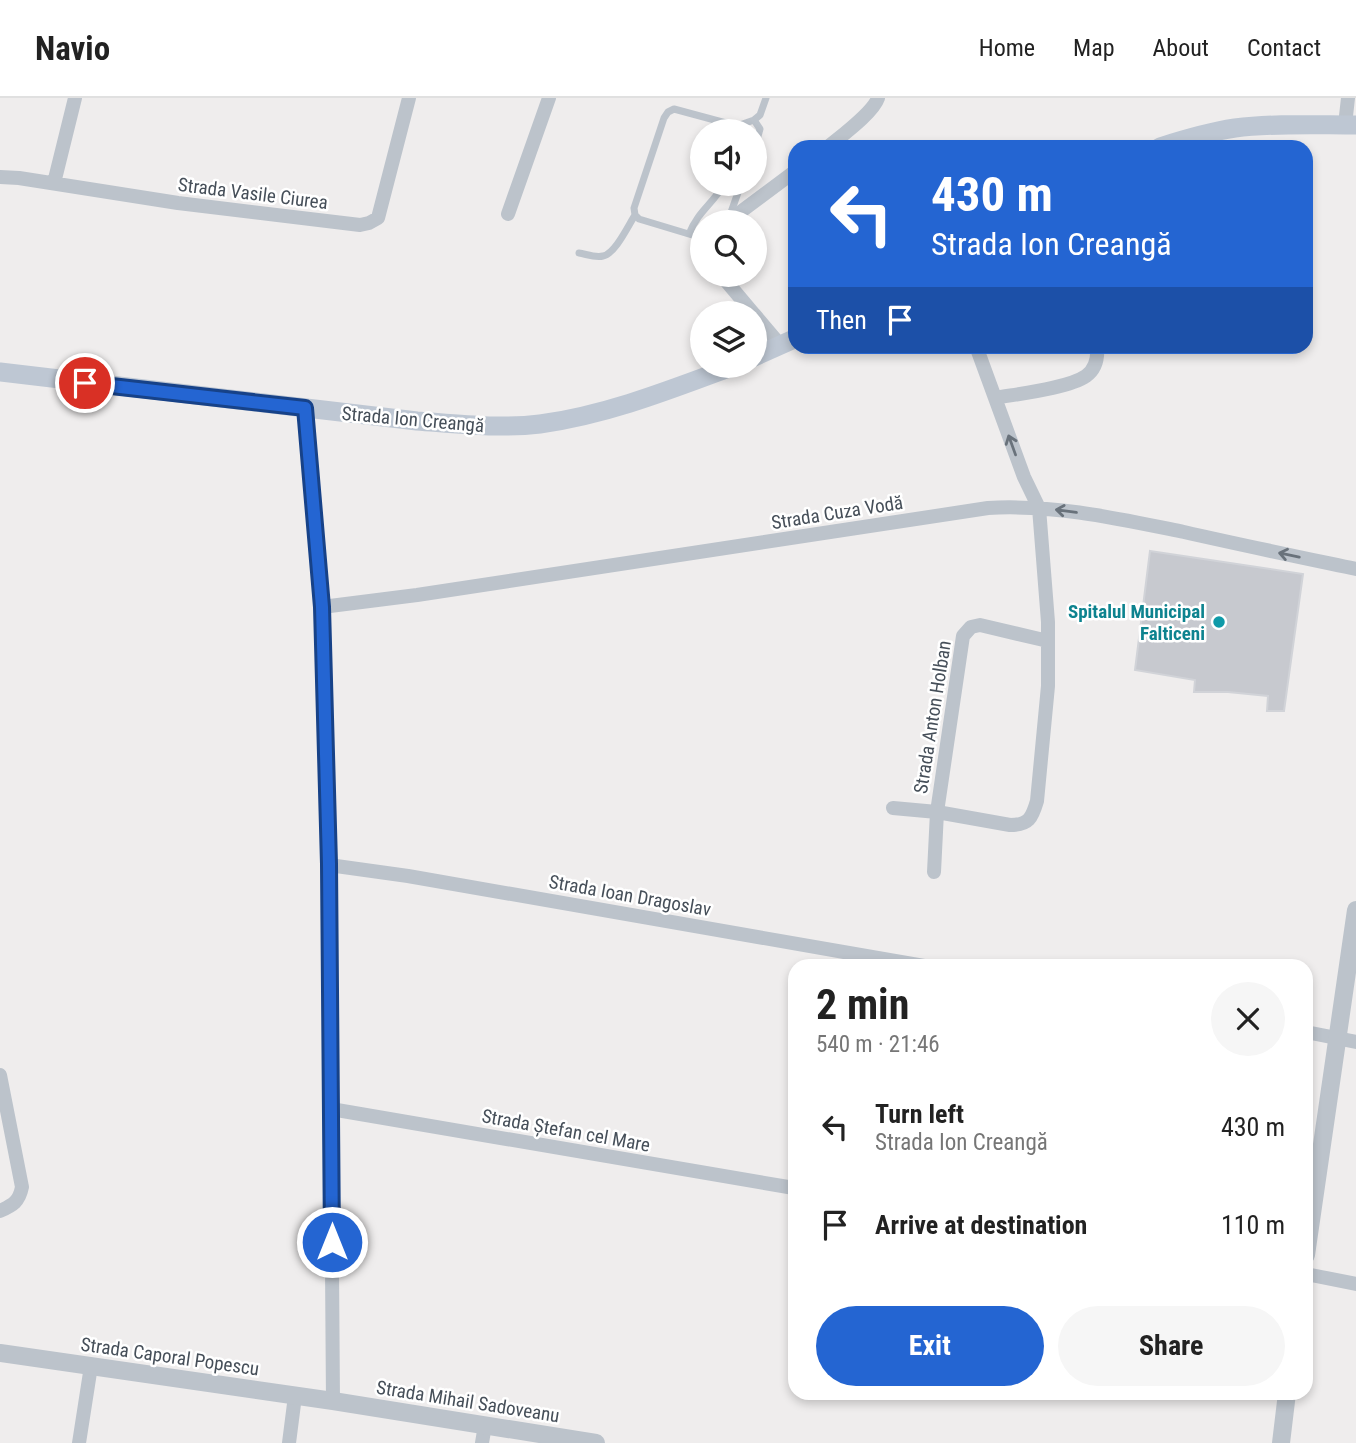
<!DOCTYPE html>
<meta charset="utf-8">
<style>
:root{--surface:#fff;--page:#f6f6f6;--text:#222;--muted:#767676;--line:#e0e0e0;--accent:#2465d2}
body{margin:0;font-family:"Roboto Condensed",sans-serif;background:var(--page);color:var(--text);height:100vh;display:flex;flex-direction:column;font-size:26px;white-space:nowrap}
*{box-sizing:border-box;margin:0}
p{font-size:23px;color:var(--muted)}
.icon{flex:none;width:38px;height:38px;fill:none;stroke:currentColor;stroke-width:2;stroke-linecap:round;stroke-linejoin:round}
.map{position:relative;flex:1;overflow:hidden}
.side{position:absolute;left:788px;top:861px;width:525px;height:441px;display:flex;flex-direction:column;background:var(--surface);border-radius:21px;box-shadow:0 4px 10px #0003}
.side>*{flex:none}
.top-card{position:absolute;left:788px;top:42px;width:525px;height:214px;border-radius:21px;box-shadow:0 4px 10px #0003;background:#2465d2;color:#fff;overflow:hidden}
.fabs{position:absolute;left:690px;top:21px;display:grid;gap:14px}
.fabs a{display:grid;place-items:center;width:77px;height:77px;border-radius:50%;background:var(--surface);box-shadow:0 4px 10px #0003;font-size:35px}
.pin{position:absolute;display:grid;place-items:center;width:60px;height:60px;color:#fff;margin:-30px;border:4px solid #fff;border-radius:50%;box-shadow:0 2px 7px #0007}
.me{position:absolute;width:77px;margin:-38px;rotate:0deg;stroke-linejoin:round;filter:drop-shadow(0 0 5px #0008)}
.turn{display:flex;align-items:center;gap:24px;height:147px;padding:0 28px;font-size:32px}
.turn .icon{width:91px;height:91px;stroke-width:2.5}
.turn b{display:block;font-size:49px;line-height:60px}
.then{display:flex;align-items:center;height:66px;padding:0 28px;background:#0003;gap:14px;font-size:26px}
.round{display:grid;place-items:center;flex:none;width:74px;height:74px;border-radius:37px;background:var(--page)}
.overview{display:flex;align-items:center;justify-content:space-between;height:119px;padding:0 28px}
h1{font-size:42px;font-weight:700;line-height:52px}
.button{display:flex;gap:14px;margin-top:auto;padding:14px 28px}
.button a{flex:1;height:80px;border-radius:42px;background:var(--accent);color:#fff;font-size:28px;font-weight:700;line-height:80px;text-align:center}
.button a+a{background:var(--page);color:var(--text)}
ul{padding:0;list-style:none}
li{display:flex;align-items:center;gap:21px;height:98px;padding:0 28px}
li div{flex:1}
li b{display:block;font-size:26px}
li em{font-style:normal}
header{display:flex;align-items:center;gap:42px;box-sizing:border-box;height:98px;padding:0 35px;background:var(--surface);border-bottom:2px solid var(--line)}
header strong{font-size:33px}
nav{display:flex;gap:38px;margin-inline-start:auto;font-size:24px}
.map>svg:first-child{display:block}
.building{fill:#c7c9cf;stroke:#d1d3d8;stroke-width:2}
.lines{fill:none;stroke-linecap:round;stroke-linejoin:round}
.service{stroke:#bcc3cb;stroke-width:7}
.minor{stroke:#bcc3cb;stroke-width:14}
.tertiary{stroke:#bcc3cb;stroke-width:18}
.secondary{stroke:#bec7d3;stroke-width:19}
.oneway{stroke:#69727b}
.route-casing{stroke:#174288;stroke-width:18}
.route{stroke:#2465d2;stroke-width:12}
.culture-dot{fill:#0f9aa8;stroke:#fff;stroke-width:2.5}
.labels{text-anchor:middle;stroke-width:5;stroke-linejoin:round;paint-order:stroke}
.street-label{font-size:19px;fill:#464f59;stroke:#fff}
.culture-label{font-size:19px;font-weight:bold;fill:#0d838f;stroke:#fff;text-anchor:end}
</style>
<header>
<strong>Navio</strong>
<nav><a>Home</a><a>Map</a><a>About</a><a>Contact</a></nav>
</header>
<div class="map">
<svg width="1356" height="1345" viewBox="0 0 1356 1345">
<rect width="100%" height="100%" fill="#efeded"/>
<path class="building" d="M 1150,453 L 1303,476 L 1284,613 L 1267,613 L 1268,598 L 1228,594 L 1194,594 L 1195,582 L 1135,572 Z"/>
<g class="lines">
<path class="service" d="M 754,22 L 760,31 L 754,52
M 729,120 L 741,86
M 689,136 C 698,113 713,106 724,86
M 702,140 L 639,121 L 635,117 L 634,110 L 664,20 L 668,14 L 674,11 L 737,28 L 754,22 L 760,17 L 766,0
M 579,155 C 586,156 595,160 603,158 C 615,156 628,128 635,117"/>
<path class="minor" d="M 1345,27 L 1348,0
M 828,49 C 841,38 873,15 878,0
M 0,79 L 19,80 L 178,105 L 360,127 L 369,125 L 378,120 L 409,0
M 54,85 L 75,0
M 508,116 L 549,0
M 727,124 L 794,74
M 721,177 L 753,215
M 754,216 L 781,248
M 995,300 C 1017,296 1069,290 1086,278 C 1096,271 1098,259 1097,248
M 305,310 L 322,509 L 329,767 L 333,1303
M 322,509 L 417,497 L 988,410 C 1054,406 1120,421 1184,434 C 1241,447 1299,459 1356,471
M 893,710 L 937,714 L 1010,727 C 1029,727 1032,720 1037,703 L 1048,588 L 1048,524 L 1039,410 L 1024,379 L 976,248
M 329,767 L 408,778 L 924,868
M 934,774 L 937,714 L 963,538 L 971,529 L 980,527 L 1048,543
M 1306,934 L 1356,944
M 0,977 L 22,1089 C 19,1104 13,1107 0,1113
M 331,1011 L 794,1090
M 1306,1176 L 1356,1186
M 79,1345 L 91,1268
M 289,1345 L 295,1298
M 482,1345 L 485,1327"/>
<path class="tertiary" d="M 1306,1157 L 1356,812
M 0,1255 L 333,1303 L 596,1345
M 1281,1345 L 1287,1295"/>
<path class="secondary" d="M 1160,49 C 1185,41 1209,34 1235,30 C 1274,25 1316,27 1356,27
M 754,259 L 794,241
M 0,274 L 417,323 C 458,326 500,331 540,326 C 607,317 672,291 734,268"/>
</g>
<defs><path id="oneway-shaft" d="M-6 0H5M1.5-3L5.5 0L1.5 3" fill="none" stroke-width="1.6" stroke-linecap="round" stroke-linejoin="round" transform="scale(1.75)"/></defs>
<g class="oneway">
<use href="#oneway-shaft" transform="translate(1012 347) rotate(-110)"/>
<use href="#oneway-shaft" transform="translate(1066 413) rotate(-172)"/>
<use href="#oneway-shaft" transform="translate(1289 457) rotate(-168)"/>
</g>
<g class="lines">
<g class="route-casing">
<path id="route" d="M 85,285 L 305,310 L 322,509 L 329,766 L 332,1144"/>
</g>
<use href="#route" class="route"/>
</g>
<circle class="culture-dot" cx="1219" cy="524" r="7"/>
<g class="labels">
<g class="street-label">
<text transform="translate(253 95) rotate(7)" y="7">Strada Vasile Ciurea</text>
<text transform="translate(413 321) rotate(5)" y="7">Strada Ion Creangă</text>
<text transform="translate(837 414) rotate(-9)" y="7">Strada Cuza Vodă</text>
<text transform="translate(932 619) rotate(-81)" y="7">Strada Anton Holban</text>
<text transform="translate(630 797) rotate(10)" y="7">Strada Ioan Dragoslav</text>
<text transform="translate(566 1032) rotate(10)" y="7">Strada Ștefan cel Mare</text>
<text transform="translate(170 1258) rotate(8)" y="7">Strada Caporal Popescu</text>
<text transform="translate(468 1303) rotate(9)" y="7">Strada Mihail Sadoveanu</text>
</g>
<g class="culture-label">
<text x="1205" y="520">Spitalul Municipal<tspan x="1205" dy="22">Falticeni</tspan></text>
</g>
</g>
</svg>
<div class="fabs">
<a><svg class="icon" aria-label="sound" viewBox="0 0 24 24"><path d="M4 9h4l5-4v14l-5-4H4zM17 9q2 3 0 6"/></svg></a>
<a><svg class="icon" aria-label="search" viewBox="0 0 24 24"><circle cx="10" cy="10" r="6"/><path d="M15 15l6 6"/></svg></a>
<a><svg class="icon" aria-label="layers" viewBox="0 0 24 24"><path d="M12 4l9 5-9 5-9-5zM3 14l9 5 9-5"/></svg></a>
</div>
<div class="pin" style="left:85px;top:285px;background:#d93025"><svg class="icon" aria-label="arrive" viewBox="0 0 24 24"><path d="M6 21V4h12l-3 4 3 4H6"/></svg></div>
<svg class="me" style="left:332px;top:1144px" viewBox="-20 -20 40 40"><circle r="17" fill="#2465d2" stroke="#fff" stroke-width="3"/><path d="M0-11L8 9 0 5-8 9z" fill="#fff"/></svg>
<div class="top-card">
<div class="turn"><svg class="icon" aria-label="left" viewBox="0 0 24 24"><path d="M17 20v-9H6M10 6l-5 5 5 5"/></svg><div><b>430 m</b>Strada Ion Creangă</div></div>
<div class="then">Then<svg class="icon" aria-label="arrive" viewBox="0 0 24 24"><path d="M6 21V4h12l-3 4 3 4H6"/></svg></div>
</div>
<section class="side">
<div class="overview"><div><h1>2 min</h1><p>540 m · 21:46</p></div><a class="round"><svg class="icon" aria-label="close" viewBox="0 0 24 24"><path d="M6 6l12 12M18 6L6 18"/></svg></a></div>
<ul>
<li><svg class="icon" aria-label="left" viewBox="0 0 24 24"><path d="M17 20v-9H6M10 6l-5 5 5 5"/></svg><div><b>Turn left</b><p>Strada Ion Creangă</p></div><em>430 m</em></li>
<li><svg class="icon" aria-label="arrive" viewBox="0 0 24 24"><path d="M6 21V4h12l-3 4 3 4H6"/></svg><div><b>Arrive at destination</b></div><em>110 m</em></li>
</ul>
<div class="button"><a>Exit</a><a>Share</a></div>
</section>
</div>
